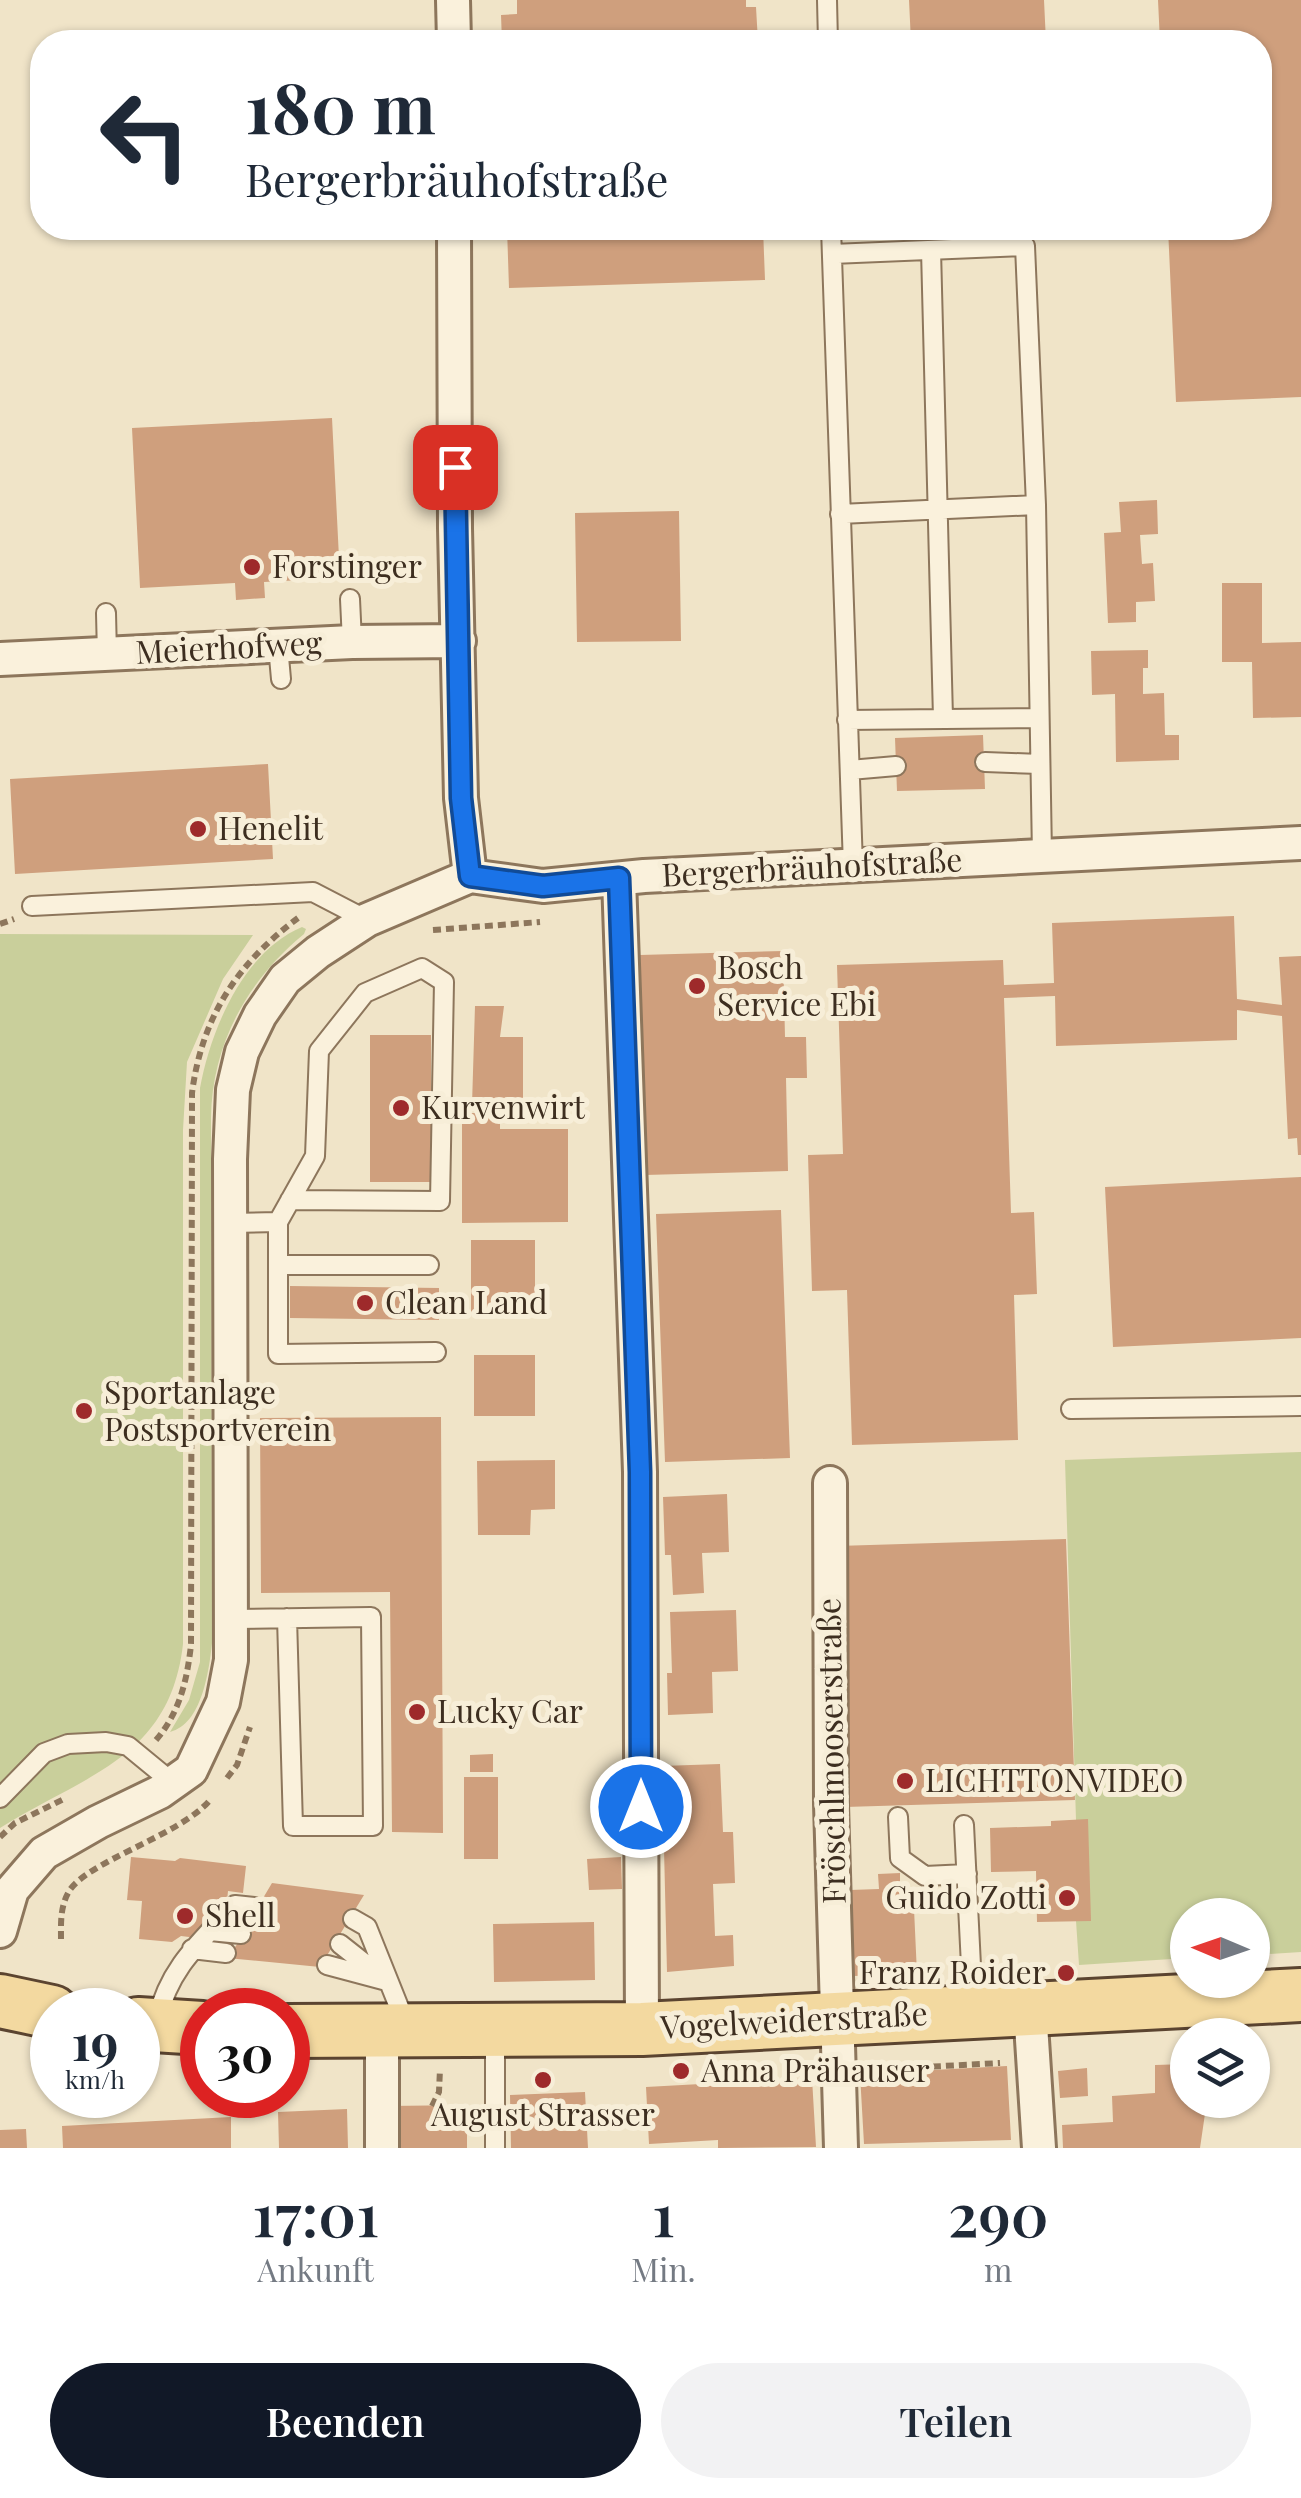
<!DOCTYPE html>
<html lang="de">
<meta charset="utf-8">
<style>
:root{--surface:#fff;--page:#f2f2f3;--text:#1f2937;--muted:#747a83;--accent:#111827}
body{margin:0;font-family:"Playfair Display",serif;background:var(--page);color:var(--text);height:100vh;display:flex;flex-direction:column;font-size:38px;white-space:nowrap}
*{box-sizing:border-box;margin:0}
p{font-size:32px;color:var(--muted)}
.icon{flex:none;width:55px;height:55px;fill:none;stroke:currentColor;stroke-width:2;stroke-linecap:round;stroke-linejoin:round}
.map{position:relative;height:2148px;overflow:hidden}
.sheet{display:flex;flex-direction:column;background:var(--surface);flex:1}
.sheet>*{flex:none}
.guide{position:absolute;left:30px;top:30px;width:1242px;height:210px;border-radius:40px;box-shadow:0 2px 8px #0004;background:#fff;color:var(--text);overflow:hidden}
.needle{width:65px;rotate:272deg}
.tools{position:absolute;left:1170px;top:1898px;display:grid;gap:20px}
.tools a{display:grid;place-items:center;width:100px;height:100px;border-radius:50%;background:var(--surface);box-shadow:0 2px 8px #0004;font-size:50px}
.speed{position:absolute;left:30px;top:1988px;display:flex;gap:20px;font-size:50px;font-weight:700;text-align:center}
.speed>*{display:grid;place-content:center;width:130px;height:130px;border-radius:50%;background:var(--surface);box-shadow:0 2px 8px #0004;line-height:1}
.speed small{font-size:25px;font-weight:400}
.speed .limit{border:15px solid #d22;background:#fff;color:#111}
.pin{position:absolute;display:grid;place-items:center;width:85px;height:85px;color:#fff;margin:-42px;border-radius:20px;box-shadow:0 5px 15px #0006}
.me{position:absolute;width:110px;margin:-55px;rotate:0deg;stroke-linejoin:round;filter:drop-shadow(0 0 8px #0008)}
.turn{display:flex;align-items:center;gap:35px;height:210px;padding:0 50px;font-size:45px}
.turn .icon{width:130px;height:130px;stroke-width:2.5}
.turn b{display:block;font-size:70px;line-height:85px}
.eta{display:flex;justify-content:space-evenly;align-items:center;height:170px;text-align:center}
.eta b{font-size:60px;font-weight:600;line-height:70px}
.button{display:flex;gap:20px;margin-top:auto;padding:20px 50px}
.button a{flex:1;height:115px;border-radius:60px;background:var(--accent);color:#fff;font-size:40px;font-weight:600;line-height:115px;text-align:center}
.button a+a{background:var(--page);color:var(--text)}
.map>svg:first-child{display:block}
.green{fill:#c9cf9b}
.building{fill:#cf9f7d}
.lines{fill:none;stroke-linecap:round;stroke-linejoin:round}
.lane-casing{stroke:#8d765c;stroke-width:22}
.street-casing{stroke:#8d765c;stroke-width:38}
.primary-casing{stroke:#5b4430;stroke-width:58}
.path{stroke:#8d765c;stroke-width:6;stroke-dasharray:8 5;stroke-linecap:butt}
.lane{stroke:#faf1dc;stroke-width:18}
.street{stroke:#faf1dc;stroke-width:32}
.primary{stroke:#f3d9a0;stroke-width:52}
.route-casing{stroke:#114b97;stroke-width:25}
.route{stroke:#1a73e8;stroke-width:18}
.poi-dot{fill:#9e2a2b;stroke:#f7eed8;stroke-width:4}
.labels{text-anchor:middle;stroke-width:10;stroke-linejoin:round;paint-order:stroke}
.poi-label{font-size:32px;fill:#3d2e20;stroke:#f7eed8;text-anchor:start}
.street-label{font-size:32px;fill:#3d2e20;stroke:#f7eed8}
</style>
<div class="map">
<svg width="1301" height="2148" viewBox="0 0 1301 2148">
<rect width="100%" height="100%" fill="#f0e4c8"/>
<path class="green" d="M 302,927 L 306,929 L 304,934 C 247,981 212,1044 211,1118 L 212,1643 C 209,1671 202,1724 170,1732 L 189,1700 L 200,1662 L 200,1088 C 211,1029 243,952 302,927 Z
M 0,934 L 253,935 L 223,979 L 187,1062 L 183,1130 L 183,1644 C 170,1759 84,1775 0,1828 Z
M 1301,1452 L 1301,1952 L 1253,1955 L 1252,1915 L 1188,1915 L 1187,1958 L 1079,1965 L 1076,1921 L 1090,1921 L 1076,1820 L 1065,1460 Z"/>
<path class="building" d="M 517,0 L 746,0 L 746,7 L 756,7 L 758,42 L 502,42 L 501,15 L 517,14 Z
M 909,0 L 1044,0 L 1046,42 L 911,42 Z
M 1158,0 L 1301,0 L 1301,397 L 1176,402 L 1168,228 L 1260,228 L 1260,42 L 1160,42 Z
M 507,228 L 763,228 L 765,280 L 509,288 Z
M 332,418 L 340,578 L 264,582 L 265,598 L 236,600 L 235,583 L 140,588 L 132,428 Z
M 1157,500 L 1158,534 L 1140,535 L 1142,564 L 1153,563 L 1155,601 L 1136,602 L 1136,622 L 1108,623 L 1104,533 L 1121,532 L 1119,502 Z
M 679,511 L 681,641 L 577,642 L 575,513 Z
M 1222,583 L 1262,583 L 1262,643 L 1301,642 L 1301,717 L 1253,718 L 1252,662 L 1222,662 Z
M 1148,650 L 1148,668 L 1143,668 L 1143,694 L 1164,693 L 1165,735 L 1179,735 L 1179,760 L 1116,762 L 1115,694 L 1092,695 L 1091,651 Z
M 983,735 L 985,789 L 897,791 L 895,738 Z
M 268,764 L 273,859 L 15,874 L 10,779 Z
M 1234,916 L 1237,999 L 1282,1005 L 1279,957 L 1301,956 L 1301,1155 L 1298,1155 L 1297,1138 L 1288,1139 L 1282,1016 L 1237,1010 L 1237,1040 L 1056,1046 L 1055,996 L 1004,998 L 1011,1213 L 1034,1212 L 1037,1294 L 1014,1295 L 1018,1440 L 852,1445 L 847,1290 L 812,1291 L 810,1225 L 808,1155 L 843,1154 L 837,965 L 1003,960 L 1004,985 L 1054,983 L 1052,923 Z
M 783,951 L 785,1037 L 806,1037 L 807,1078 L 786,1078 L 788,1171 L 645,1175 L 640,955 Z
M 475,1006 L 504,1006 L 500,1037 L 523,1037 L 523,1105 L 472,1105 Z
M 370,1035 L 431,1035 L 431,1182 L 370,1182 Z
M 462,1113 L 500,1113 L 500,1129 L 568,1129 L 568,1222 L 462,1223 Z
M 1301,1177 L 1301,1338 L 1113,1347 L 1105,1187 Z
M 781,1210 L 790,1458 L 665,1462 L 656,1214 Z
M 471,1240 L 535,1240 L 535,1312 L 471,1312 Z
M 290,1286 L 439,1288 L 439,1320 L 290,1318 Z
M 474,1355 L 535,1355 L 535,1416 L 474,1416 Z
M 441,1417 L 443,1833 L 392,1832 L 390,1592 L 261,1593 L 260,1418 Z
M 555,1460 L 555,1509 L 531,1510 L 530,1535 L 478,1535 L 477,1461 Z
M 727,1494 L 729,1552 L 702,1553 L 704,1593 L 673,1595 L 671,1555 L 665,1555 L 663,1497 Z
M 1066,1539 L 1075,1800 L 845,1807 L 837,1546 Z
M 736,1610 L 738,1671 L 712,1672 L 713,1713 L 668,1715 L 667,1673 L 672,1673 L 670,1612 Z
M 493,1754 L 493,1772 L 470,1772 L 470,1755 Z
M 720,1764 L 723,1832 L 733,1832 L 735,1883 L 713,1884 L 715,1936 L 733,1935 L 734,1966 L 667,1972 L 662,1766 Z
M 464,1777 L 498,1777 L 498,1859 L 464,1859 Z
M 1088,1819 L 1091,1921 L 1037,1922 L 1036,1871 L 991,1872 L 990,1828 L 1051,1826 L 1051,1821 Z
M 131,1857 L 175,1861 L 180,1858 L 246,1866 L 243,1893 L 228,1891 L 227,1901 L 213,1911 L 253,1915 L 272,1883 L 364,1895 L 320,1967 L 227,1958 L 238,1943 L 181,1936 L 172,1942 L 139,1939 L 142,1901 L 127,1900 Z
M 621,1857 L 622,1889 L 589,1890 L 587,1859 Z
M 900,1873 L 900,1887 L 913,1887 L 917,1974 L 854,1976 L 850,1890 L 879,1889 L 878,1874 Z
M 594,1922 L 595,1980 L 494,1982 L 493,1924 Z
M 1188,2064 L 1188,2100 L 1207,2100 L 1200,2148 L 1063,2148 L 1062,2125 L 1113,2122 L 1112,2096 L 1155,2093 L 1155,2065 Z
M 1007,2066 L 1011,2140 L 864,2144 L 860,2074 Z
M 1087,2068 L 1088,2096 L 1060,2098 L 1058,2071 Z
M 812,2078 L 816,2147 L 718,2148 L 718,2140 L 649,2144 L 646,2087 Z
M 585,2092 L 588,2148 L 511,2148 L 510,2095 Z
M 467,2105 L 467,2148 L 389,2148 L 389,2106 Z
M 347,2109 L 348,2148 L 279,2148 L 278,2112 Z
M 231,2117 L 231,2148 L 63,2148 L 62,2126 Z
M 26,2129 L 27,2148 L 0,2148 L 0,2130 Z"/>
<g class="lines">
<g class="lane-casing">
<path id="lane" d="M 827,0 L 828,42
M 831,228 L 853,866
M 931,250 L 943,718
M 832,254 L 1025,246 L 1036,505 L 1042,855
M 840,514 L 1036,505
M 350,599 L 352,642
M 106,613 L 107,655
M 278,646 L 281,679
M 847,720 L 1039,718
M 985,762 L 1040,764
M 850,770 L 896,766
M 32,906 L 313,892 L 367,920
M 290,1200 L 440,1201 L 444,982 L 422,968 L 365,993 L 319,1051 L 315,1156 L 278,1222 L 278,1354 L 436,1352
M 230,1223 L 278,1222
M 279,1265 L 429,1265
M 1071,1409 L 1301,1406
M 231,1619 L 371,1617 L 373,1826 L 293,1826 L 287,1618
M 0,1798 L 44,1753 L 68,1744 L 106,1742 L 128,1746 L 173,1783
M 898,1817 L 900,1858 L 925,1876 L 967,1874
M 964,1825 L 973,2006
M 353,1919 L 367,1927 L 405,2022
M 210,1931 L 241,1934
M 340,1944 L 378,1974
M 192,1949 L 226,1953
M 327,1965 L 387,1981
M 157,2020 C 169,1968 199,1943 235,1905 L 254,1907
M 495,2148 L 495,2034"/>
</g>
<g class="street-casing">
<path id="street" d="M 453,0 L 454,42
M 454,228 L 455,528 L 461,798 L 470,876
M 0,659 L 352,642 L 459,641
M 619,879 L 640,1472 L 642,2029
M 830,1483 L 831,1804 L 841,2148
M 0,1931 L 12,1890 L 44,1853 L 98,1822 L 160,1792 L 191,1770 L 223,1702 L 231,1660 L 230,1159 L 233,1090 L 242,1052 L 260,1015 L 285,979 L 318,952 L 367,920 L 470,876 L 543,886 L 644,876 L 1301,843
M 1030,2009 L 1039,2148
M 382,2148 L 382,2032"/>
</g>
<g class="primary-casing">
<path id="primary" d="M 0,2001 L 52,2012
M 138,2024 L 202,2028
M 288,2031 L 642,2029 L 1301,1995"/>
</g>
<path class="path" d="M 0,924 L 14,919
M 433,930 L 540,922
M 156,1740 C 180,1712 187,1680 191,1645 L 192,1093 C 202,1016 238,963 298,918
M 227,1778 L 237,1765 L 250,1727
M 0,1837 L 15,1823 L 66,1798
M 61,1939 C 61,1924 60,1908 68,1893 C 84,1862 180,1836 210,1800
M 868,2070 L 1000,2063
M 432,2106 L 439,2092 L 440,2069"/>
<use href="#lane" class="lane"/>
<use href="#street" class="street"/>
<use href="#primary" class="primary"/>
</g>
<g class="lines">
<g class="route-casing">
<path id="route" d="M 455,467 L 461,798 L 470,876 L 543,886 L 619,878 L 640,1472 L 641,1807"/>
</g>
<use href="#route" class="route"/>
</g>
<g class="poi-dot">
<circle cx="252" cy="567" r="10"/>
<circle cx="198" cy="829" r="10"/>
<circle cx="697" cy="986" r="10"/>
<circle cx="401" cy="1108" r="10"/>
<circle cx="365" cy="1303" r="10"/>
<circle cx="84" cy="1411" r="10"/>
<circle cx="417" cy="1712" r="10"/>
<circle cx="905" cy="1781" r="10"/>
<circle cx="1067" cy="1898" r="10"/>
<circle cx="185" cy="1916" r="10"/>
<circle cx="1066" cy="1973" r="10"/>
<circle cx="681" cy="2071" r="10"/>
<circle cx="543" cy="2080" r="10"/>
</g>
<g class="labels">
<g class="poi-label">
<text x="272" y="578">Forstinger</text>
<text x="218" y="840">Henelit</text>
<text x="717" y="979">Bosch<tspan x="717" dy="37">Service Ebi</tspan></text>
<text x="421" y="1119">Kurvenwirt</text>
<text x="385" y="1314">Clean Land</text>
<text x="104" y="1404">Sportanlage<tspan x="104" dy="37">Postsportverein</tspan></text>
<text x="437" y="1723">Lucky Car</text>
<text x="925" y="1792">LICHTTONVIDEO</text>
<text x="1047" y="1909" text-anchor="end">Guido Zotti</text>
<text x="205" y="1927">Shell</text>
<text x="1046" y="1984" text-anchor="end">Franz Roider</text>
<text x="701" y="2082">Anna Prähauser</text>
<text x="543" y="2126" text-anchor="middle">August Strasser</text>
</g>
<g class="street-label">
<text transform="translate(229 648) rotate(-3)" y="11">Meierhofweg</text>
<text transform="translate(812 868) rotate(-3)" y="11">Bergerbräuhofstraße</text>
<text transform="translate(832 1751) rotate(-91)" y="11">Fröschlmooserstraße</text>
<text transform="translate(794 2021) rotate(-3)" y="11">Vogelweiderstraße</text>
</g>
</g>
</svg>
<div class="tools">
<a><svg class="needle" viewBox="-14 -14 28 28"><path d="M0-13l5 13h-10z" fill="#e53935"/><path d="M0 13l5-13h-10z" fill="#747a83"/></svg></a>
<a><svg class="icon" aria-label="layers" viewBox="0 0 24 24"><path d="M12 4l9 5-9 5-9-5zM3 14l9 5 9-5"/></svg></a>
</div>
<div class="speed"><div>19<small>km/h</small></div><div class="limit">30</div></div>
<div class="pin" style="left:455px;top:467px;background:#d93025"><svg class="icon" aria-label="arrive" viewBox="0 0 24 24"><path d="M6 21V4h12l-3 4 3 4H6"/></svg></div>
<svg class="me" style="left:641px;top:1807px" viewBox="-20 -20 40 40"><circle r="17" fill="#1a73e8" stroke="#fff" stroke-width="3"/><path d="M0-11L8 9 0 5-8 9z" fill="#fff"/></svg>
<div class="guide">
<div class="turn"><svg class="icon" aria-label="left" viewBox="0 0 24 24"><path d="M17 20v-9H6M10 6l-5 5 5 5"/></svg><div><b>180 m</b>Bergerbräuhofstraße</div></div>
</div>
</div>
<section class="sheet">
<div class="eta">
<div><b>17:01</b><p>Ankunft</p></div>
<div><b>1</b><p>Min.</p></div>
<div><b>290</b><p>m</p></div>
</div>
<div class="button"><a>Beenden</a><a>Teilen</a></div>
</section>
